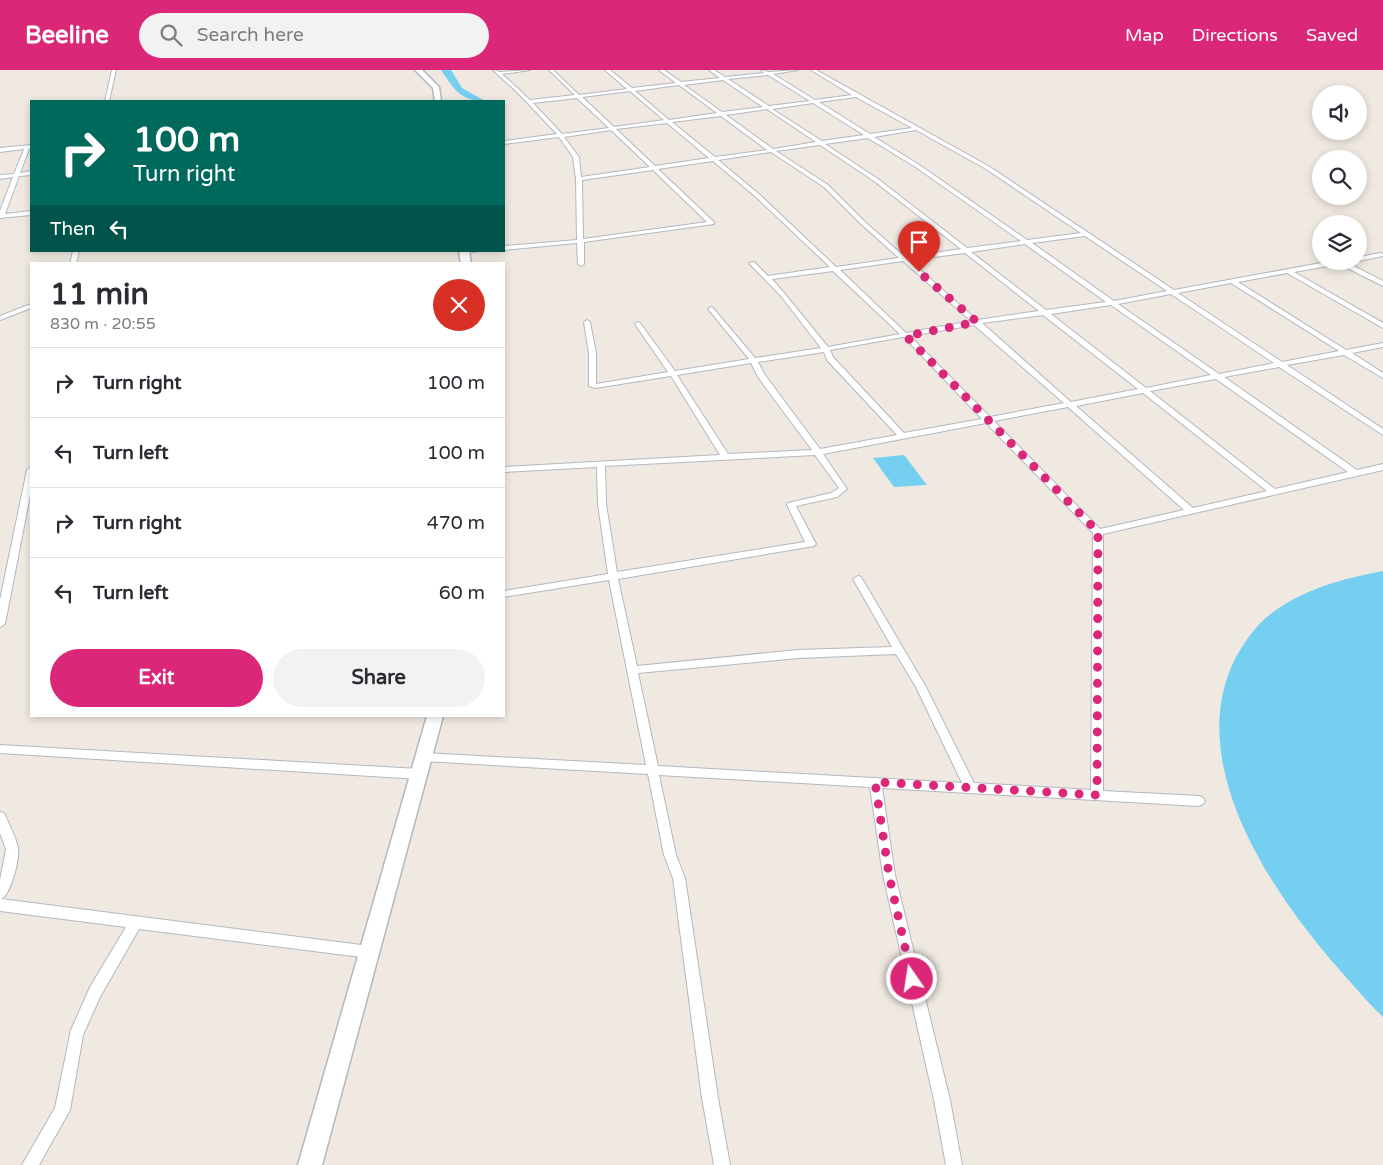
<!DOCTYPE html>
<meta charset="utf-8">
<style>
:root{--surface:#fff;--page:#f2f2f3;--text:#2b2b33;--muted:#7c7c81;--line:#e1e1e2;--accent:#db2777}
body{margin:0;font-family:"Varela Round",sans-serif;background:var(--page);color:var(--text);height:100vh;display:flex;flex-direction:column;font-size:19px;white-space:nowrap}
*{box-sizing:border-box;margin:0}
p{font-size:16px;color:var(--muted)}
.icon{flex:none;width:28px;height:28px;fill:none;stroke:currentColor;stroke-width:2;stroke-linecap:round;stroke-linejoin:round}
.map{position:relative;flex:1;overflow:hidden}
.sheet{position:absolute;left:30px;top:192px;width:475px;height:455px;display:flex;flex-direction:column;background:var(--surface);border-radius:0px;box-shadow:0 2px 8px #0003}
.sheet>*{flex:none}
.banner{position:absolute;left:30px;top:30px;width:475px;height:152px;border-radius:0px;box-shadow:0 2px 8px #0003;background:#00695c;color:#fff;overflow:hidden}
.controls{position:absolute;left:1312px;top:15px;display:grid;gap:10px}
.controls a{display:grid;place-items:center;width:55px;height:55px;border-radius:50%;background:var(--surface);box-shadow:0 2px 8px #0003;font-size:25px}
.pin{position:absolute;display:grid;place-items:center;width:42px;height:42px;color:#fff;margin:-51px -21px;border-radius:50% 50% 50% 0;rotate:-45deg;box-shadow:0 0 5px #0007}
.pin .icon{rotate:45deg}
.me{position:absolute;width:55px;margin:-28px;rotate:347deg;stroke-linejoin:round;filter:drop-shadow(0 0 4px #0008)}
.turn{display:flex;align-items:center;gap:18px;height:105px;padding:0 20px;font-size:22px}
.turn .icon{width:65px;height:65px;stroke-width:2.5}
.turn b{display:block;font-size:35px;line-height:42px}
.then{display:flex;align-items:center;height:48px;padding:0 20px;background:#0003;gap:10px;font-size:19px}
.round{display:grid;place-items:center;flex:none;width:52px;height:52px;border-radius:26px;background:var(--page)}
.summary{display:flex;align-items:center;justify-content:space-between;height:85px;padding:0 20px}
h1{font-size:30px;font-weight:800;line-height:38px}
.cta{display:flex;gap:10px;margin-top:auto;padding:10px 20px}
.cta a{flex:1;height:58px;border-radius:30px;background:var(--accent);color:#fff;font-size:20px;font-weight:800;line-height:58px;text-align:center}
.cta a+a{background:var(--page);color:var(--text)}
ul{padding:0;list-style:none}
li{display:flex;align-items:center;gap:15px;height:70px;padding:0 20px;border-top:1px solid var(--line)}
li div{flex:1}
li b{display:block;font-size:19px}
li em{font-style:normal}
header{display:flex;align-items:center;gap:30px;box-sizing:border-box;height:70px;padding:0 25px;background:var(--accent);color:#fff}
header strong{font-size:24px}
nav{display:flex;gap:28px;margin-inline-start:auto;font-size:18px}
.search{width:350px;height:45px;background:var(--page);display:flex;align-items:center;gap:12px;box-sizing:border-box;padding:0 18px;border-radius:28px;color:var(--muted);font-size:19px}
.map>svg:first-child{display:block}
.water{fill:#75cff0}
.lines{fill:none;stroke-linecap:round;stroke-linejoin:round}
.river{fill:#75cff0;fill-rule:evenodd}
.minor-casing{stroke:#b4b7c1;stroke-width:2}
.secondary-casing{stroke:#b4b7c1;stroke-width:3}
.minor{fill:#fff;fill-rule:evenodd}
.secondary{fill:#fff;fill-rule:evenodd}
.route{stroke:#db2777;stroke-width:9;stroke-dasharray:0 16.2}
</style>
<header>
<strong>Beeline</strong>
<div class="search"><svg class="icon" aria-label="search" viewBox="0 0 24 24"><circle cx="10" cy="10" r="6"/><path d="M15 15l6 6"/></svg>Search here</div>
<nav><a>Map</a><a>Directions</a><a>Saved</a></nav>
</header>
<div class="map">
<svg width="1383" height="1095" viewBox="0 0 1383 1095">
<rect width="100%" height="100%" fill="#efe9e1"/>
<path class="water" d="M 904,385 L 927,415 L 894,417 L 873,388 Z
M 1383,501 L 1383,947 C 1369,934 1357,919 1344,905 C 1276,829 1183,697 1234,591 C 1242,575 1254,558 1268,546 C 1302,519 1342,509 1383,501 Z"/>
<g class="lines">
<path class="river" d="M 441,0 L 451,0 L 462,18 L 485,31 C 460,31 454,19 441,0 Z"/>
<g class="minor-casing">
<path id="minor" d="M 112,0 L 116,0 L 109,31 L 105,31 Z
M 493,0 L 500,2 L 530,0 L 502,4 L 530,30 L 575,25 L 549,0 L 553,0 L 579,25 L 627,19 L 605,0 L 610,0 L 632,18 L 676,13 L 659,0 L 664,0 L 681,12 L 720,8 L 709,0 L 714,0 L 725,7 L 764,3 L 761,0 L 769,2 L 798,0 L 773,4 L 815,30 L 852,25 L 811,0 L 816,0 L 990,97 L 1174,220 L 1332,191 L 1347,191 L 1346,192 L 1383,211 L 1383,216 L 1339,194 L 1294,202 L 1383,253 L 1383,258 L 1287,203 L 1238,212 L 1346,280 L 1383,273 L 1383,277 L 1352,283 L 1383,303 L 1383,308 L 1344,285 L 1287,295 L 1383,359 L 1383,365 L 1279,297 L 1224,307 L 1357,400 L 1383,394 L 1383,400 L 1103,464 L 1103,721 L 1199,726 L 1203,728 L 1205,731 L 1203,734 L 1199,736 L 882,718 L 895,805 L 950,1030 L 962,1095 L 946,1095 L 934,1030 L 883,805 L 870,717 L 659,705 L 676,785 L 685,808 L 718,1028 L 730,1095 L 714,1095 L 702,1028 L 673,808 L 664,785 L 648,704 L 424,691 L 420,690 L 418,687 L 420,684 L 424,683 L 646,695 L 609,510 L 504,527 L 504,521 L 608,504 L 598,434 L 597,397 L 504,402 L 504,397 L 720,385 L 671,306 L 595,318 L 589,316 L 589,283 L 584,252 L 587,250 L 590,252 L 596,283 L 596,314 L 668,302 L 635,254 L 638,252 L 640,253 L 675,301 L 749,289 L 709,240 L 708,239 L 711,237 L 713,238 L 755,288 L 821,278 L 781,226 L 749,193 L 754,192 L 768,206 L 830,197 L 756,127 L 713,91 L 658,99 L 714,152 L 714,154 L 584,172 L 584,194 L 581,196 L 578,194 L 577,173 L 504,180 L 504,176 L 577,170 L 576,109 L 573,87 L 559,67 L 504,74 L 504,71 L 557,64 L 518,23 ZM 768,5 L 810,31 L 769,36 L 728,9 ZM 723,10 L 763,37 L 722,42 L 684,15 ZM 679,15 L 717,43 L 669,50 L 635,21 ZM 630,21 L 664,50 L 614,57 L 582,27 ZM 856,27 L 912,58 L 870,64 L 819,32 ZM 577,28 L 609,58 L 562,64 L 533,33 ZM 813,33 L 864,65 L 822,71 L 772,39 ZM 767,39 L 816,72 L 773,79 L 726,45 ZM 721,46 L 767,80 L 715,87 L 672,52 ZM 667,53 L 709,88 L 655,96 L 616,59 ZM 611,60 L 650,97 L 581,107 L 579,87 L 564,67 ZM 916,60 L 986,99 L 1081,163 L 1027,170 L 918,94 L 874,67 ZM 868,68 L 914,96 L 1021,171 L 967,178 L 878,109 L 825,74 ZM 820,75 L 874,111 L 961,179 L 905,187 L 865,152 L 828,115 L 776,81 ZM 771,82 L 824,117 L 861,154 L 899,188 L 836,197 L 760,125 L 718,90 ZM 653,100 L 707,152 L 583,169 L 582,110 ZM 1085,166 L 1167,221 L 1114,231 L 1032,173 ZM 1025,174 L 1106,232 L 1046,240 L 971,182 ZM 965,183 L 1039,241 L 977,250 L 909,190 ZM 903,191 L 971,251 L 906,263 L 840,200 ZM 833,201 L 900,264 L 828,277 L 785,224 L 772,209 ZM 1231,213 L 1339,281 L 1282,292 L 1178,223 ZM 1171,224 L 1274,293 L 1219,304 L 1118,234 ZM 1111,235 L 1211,305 L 1146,318 L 1051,244 ZM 1043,245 L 1138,319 L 1071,332 L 982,253 ZM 974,255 L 1064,333 L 990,347 L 910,266 ZM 903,267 L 904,267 L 982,349 L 904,363 L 833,287 L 830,280 ZM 824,282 L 827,290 L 897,365 L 820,379 L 765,305 L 758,292 ZM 751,293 L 758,307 L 812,380 L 728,384 L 677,305 ZM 1216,309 L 1348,402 L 1275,419 L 1150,321 ZM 1143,323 L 1267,421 L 1193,438 L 1076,336 ZM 1068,337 L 1184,440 L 1100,459 L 994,351 ZM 986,353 L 1093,463 L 1091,720 L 974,713 L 926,617 L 861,507 L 858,506 L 853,509 L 892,577 L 798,580 L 637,596 L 618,509 L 814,476 L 816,474 L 796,436 L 837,427 L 847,419 L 823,384 ZM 815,385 L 839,418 L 831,423 L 788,433 L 787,435 L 805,472 L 617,502 L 606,434 L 605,396 ZM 896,584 L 916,617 L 962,713 L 658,696 L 638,603 L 798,588 Z
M 31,75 L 31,78 L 29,79 L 20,103 L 31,101 L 31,105 L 19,106 L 5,144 L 31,141 L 31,145 L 0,148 L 0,141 L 13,107 L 0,109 L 0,105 L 14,104 L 24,79 L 0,82 L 0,78 Z
M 73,181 L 79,181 L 76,194 L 70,194 Z
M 461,181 L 477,181 L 464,184 Z
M 1381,183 L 1383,184 L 1383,186 L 1359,191 L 1359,187 Z
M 31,234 L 31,238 L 0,250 L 0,246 Z
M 31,397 L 31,420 L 5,554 L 0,557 L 0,530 L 27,400 Z
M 0,675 L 419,699 L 423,701 L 425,704 L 423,707 L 419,709 L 0,683 Z
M 0,742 L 4,743 L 6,747 C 10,757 16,767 18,778 C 20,788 11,825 1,829 L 369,876 L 374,878 L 376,882 L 374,886 L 369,888 L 139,859 L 100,927 L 83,965 L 70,1040 L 39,1095 L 22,1095 L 55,1038 L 71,960 L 90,917 L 126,857 L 0,841 L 0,810 L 6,779 L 0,763 Z"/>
</g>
<g class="secondary-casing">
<path id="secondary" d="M 415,0 L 422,0 L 439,17 L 441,31 L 435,31 L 433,18 Z
M 459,181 L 469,181 L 471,194 L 461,194 Z
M 427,646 L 443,646 L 322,1095 L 298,1095 Z"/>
</g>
<use href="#minor" class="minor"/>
<use href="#secondary" class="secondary"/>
</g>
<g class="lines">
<path class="route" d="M 912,909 L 889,805 L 875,712 L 1097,725 L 1098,462 L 906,266 L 977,252 L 919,202"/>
</g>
</svg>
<div class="controls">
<a><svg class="icon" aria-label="sound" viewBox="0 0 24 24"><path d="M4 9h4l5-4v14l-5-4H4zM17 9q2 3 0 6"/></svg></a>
<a><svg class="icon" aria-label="search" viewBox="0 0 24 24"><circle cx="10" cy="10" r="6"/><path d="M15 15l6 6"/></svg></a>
<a><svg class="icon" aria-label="layers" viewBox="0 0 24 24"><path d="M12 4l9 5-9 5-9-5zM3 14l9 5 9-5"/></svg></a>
</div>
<div class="pin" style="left:919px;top:202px;background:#d93025"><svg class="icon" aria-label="arrive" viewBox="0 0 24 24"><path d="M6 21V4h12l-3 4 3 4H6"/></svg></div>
<svg class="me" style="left:912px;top:909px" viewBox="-20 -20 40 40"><circle r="17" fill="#db2777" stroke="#fff" stroke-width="3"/><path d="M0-11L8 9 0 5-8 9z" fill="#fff"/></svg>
<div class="banner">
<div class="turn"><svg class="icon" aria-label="right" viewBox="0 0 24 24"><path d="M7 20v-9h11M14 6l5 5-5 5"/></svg><div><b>100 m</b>Turn right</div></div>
<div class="then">Then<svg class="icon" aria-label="left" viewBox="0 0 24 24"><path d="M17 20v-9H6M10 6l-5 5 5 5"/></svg></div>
</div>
<section class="sheet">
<div class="summary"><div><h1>11 min</h1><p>830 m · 20:55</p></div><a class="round" style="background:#d93025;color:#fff"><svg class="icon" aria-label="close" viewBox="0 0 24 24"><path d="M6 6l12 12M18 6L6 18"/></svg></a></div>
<ul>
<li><svg class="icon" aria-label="right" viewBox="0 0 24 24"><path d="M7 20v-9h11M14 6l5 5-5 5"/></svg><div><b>Turn right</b></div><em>100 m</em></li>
<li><svg class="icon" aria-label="left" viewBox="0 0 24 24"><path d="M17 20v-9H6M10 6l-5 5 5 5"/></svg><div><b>Turn left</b></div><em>100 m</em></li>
<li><svg class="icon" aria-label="right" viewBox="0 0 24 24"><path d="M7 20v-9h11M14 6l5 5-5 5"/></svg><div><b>Turn right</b></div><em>470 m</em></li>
<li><svg class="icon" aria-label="left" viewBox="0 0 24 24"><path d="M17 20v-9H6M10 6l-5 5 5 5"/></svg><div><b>Turn left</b></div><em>60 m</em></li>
</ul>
<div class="cta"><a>Exit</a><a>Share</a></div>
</section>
</div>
